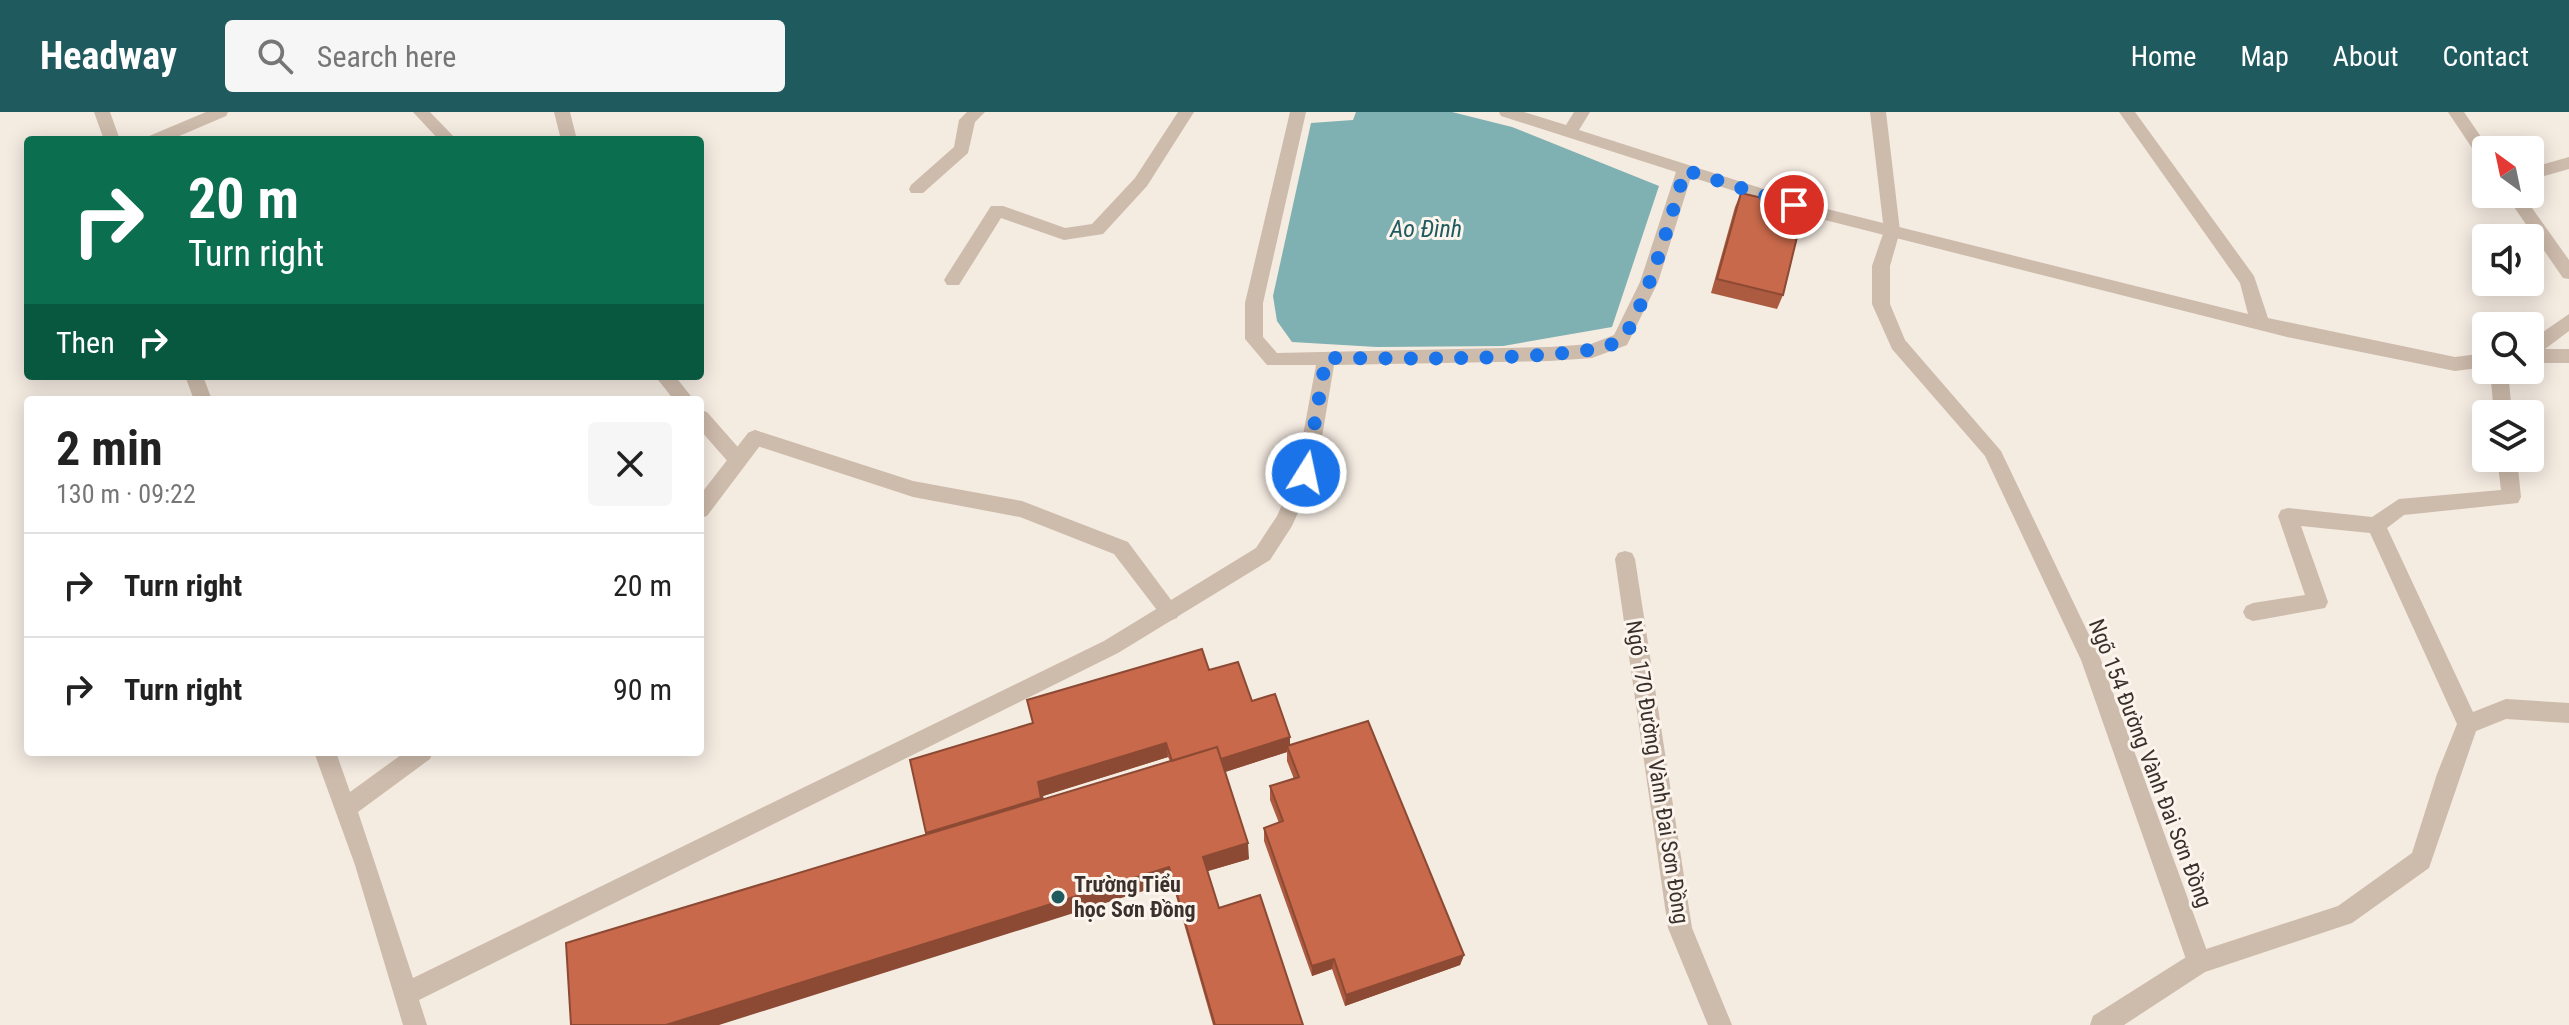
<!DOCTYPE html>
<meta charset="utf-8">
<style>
:root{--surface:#fff;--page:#f6f6f6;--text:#222;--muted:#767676;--line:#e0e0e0;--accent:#1f5a5e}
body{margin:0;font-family:"Roboto Condensed",sans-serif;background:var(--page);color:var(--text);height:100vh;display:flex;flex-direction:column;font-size:30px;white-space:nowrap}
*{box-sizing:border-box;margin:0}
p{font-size:26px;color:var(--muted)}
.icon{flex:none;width:44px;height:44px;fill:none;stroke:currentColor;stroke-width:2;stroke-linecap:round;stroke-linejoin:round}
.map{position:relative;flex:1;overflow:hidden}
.details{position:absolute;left:24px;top:284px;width:680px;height:360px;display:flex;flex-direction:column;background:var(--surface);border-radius:8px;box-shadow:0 4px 20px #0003}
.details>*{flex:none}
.guide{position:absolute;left:24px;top:24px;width:680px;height:244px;border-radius:8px;box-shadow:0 4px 20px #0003;background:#0b6e4f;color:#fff;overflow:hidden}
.needle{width:52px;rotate:327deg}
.buttons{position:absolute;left:2472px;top:24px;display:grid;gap:16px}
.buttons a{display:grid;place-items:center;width:72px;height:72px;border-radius:8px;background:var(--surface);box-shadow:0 4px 20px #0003;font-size:40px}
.pin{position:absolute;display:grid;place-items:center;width:68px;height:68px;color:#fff;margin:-34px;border:4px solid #fff;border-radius:50%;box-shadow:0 2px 8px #0007}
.me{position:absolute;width:88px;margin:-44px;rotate:10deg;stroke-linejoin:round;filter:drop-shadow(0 0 6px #0008)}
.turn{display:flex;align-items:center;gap:28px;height:168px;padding:0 32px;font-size:36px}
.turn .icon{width:104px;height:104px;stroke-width:2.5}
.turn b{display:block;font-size:56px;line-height:68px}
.then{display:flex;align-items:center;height:76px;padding:0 32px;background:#0003;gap:16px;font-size:30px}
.round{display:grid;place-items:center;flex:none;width:84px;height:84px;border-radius:8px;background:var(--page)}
.overview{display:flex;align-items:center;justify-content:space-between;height:136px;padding:0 32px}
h1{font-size:48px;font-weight:700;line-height:60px}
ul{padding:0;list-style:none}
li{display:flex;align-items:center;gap:24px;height:104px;padding:0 32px;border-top:2px solid var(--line)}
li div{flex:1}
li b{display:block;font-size:30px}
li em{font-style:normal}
header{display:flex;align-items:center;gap:48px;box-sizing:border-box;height:112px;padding:0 40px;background:var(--accent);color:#fff}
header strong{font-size:38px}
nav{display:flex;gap:44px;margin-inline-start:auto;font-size:28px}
.search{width:560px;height:72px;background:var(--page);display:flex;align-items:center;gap:20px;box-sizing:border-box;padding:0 28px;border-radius:8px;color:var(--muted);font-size:30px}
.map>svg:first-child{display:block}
.water{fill:#7fb0b2}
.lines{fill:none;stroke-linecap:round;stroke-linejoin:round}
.lane{fill:#cdbbac;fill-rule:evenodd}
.street{fill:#cdbbac;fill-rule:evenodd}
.wall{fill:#ac5a40;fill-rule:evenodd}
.shaded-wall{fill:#8c4a34}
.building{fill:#c8694b;stroke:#8c4a34;stroke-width:2}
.route{stroke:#1a73e8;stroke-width:14;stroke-dasharray:0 25.2}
.poi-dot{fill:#1f5a5e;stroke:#fbf5ee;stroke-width:3}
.labels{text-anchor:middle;stroke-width:6;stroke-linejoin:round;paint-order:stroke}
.street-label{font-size:22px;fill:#3b302b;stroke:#fbf5ee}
.poi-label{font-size:22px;font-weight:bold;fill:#3b302b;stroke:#fbf5ee;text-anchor:start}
.water-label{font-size:24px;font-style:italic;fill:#1f5a5e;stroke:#fbf5ee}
</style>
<header>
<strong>Headway</strong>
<div class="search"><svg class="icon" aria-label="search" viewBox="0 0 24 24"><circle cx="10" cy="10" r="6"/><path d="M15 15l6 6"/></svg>Search here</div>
<nav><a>Home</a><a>Map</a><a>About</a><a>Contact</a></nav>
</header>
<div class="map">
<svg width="2569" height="913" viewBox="0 0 2569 913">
<rect width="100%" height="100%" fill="#f4ebe1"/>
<path class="water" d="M 1356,0 L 1452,0 L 1512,15 L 1659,74 L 1612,215 L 1503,234 L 1377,235 L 1292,230 L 1277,209 L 1273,184 L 1311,11 L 1353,8 Z"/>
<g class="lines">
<path class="lane" d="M 967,0 L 985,0 L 975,10 L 968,41 L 923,81 L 911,81 L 909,77 L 911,73 L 954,35 L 959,8 Z
M 1178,0 L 1194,0 L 1147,74 L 1103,122 L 1064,128 L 1001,106 L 959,173 L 947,173 L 944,168 L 947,163 L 991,94 L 1003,94 L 1065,116 L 1092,112 L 1135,66 Z
M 1870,0 L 1886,0 L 1900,119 L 1890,154 L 1890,192 L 1905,228 L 2001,339 L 2101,548 L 2211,850 L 2207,858 L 2199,862 L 2191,858 L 2187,850 L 2081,548 L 1985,344 L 1892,237 L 1872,192 L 1872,154 L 1884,119 Z
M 655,264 L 675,264 L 694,288 L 674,288 Z
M 700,298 L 707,300 L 744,342 L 747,347 L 744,352 L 730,352 L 700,318 Z
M 755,318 L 913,369 L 1022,389 L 1128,430 L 1180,500 L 1177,506 L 1170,509 L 1163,506 L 1114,442 L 1020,405 L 913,385 L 748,331 L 746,326 L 748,321 Z"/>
<path class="street" d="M 94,0 L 110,0 L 120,28 L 104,28 Z
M 206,0 L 228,0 L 226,4 L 170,28 L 147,28 L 149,24 Z
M 413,0 L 430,0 L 457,28 L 439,28 Z
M 554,0 L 570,0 L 577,28 L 561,28 Z
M 1290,0 L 1306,0 L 1263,191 L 1263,225 L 1277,241 L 1550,235 L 1591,232 L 1614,223 L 1640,170 L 1676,60 L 1501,4 L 1499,0 L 1524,0 L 1566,13 L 1574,0 L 1590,0 L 1579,18 L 1823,96 L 2248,202 L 2240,171 L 2119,0 L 2135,0 L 2254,164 L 2268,206 L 2455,245 L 2486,241 L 2486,255 L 2455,259 L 2287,225 L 1821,107 L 1691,65 L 1658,170 L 1627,233 L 1592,246 L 1550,249 L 1334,253 L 1316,361 L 1292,414 L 1270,448 L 1118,541 L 419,888 L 427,913 L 403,913 L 355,753 L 314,640 L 336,640 L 350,680 L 405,640 L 433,640 L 430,647 L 358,700 L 413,866 L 1104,529 L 1256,436 L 1277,404 L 1296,361 L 1316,253 L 1267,253 L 1245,227 L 1245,191 Z
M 2448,0 L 2464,0 L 2490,38 L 2486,38 L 2486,50 L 2480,48 Z
M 2569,45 L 2569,57 L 2530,68 L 2530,56 Z
M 2505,82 L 2522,82 L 2569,148 L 2569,167 L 2563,166 Z
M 2569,202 L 2569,219 L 2545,237 L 2569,237 L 2569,251 L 2530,251 L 2530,229 Z
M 2490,258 L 2508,258 L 2512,302 L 2494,302 Z
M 185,264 L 203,264 L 212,288 L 194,288 Z
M 755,318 L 762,321 L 764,326 L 762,331 L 707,404 L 700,406 L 700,383 L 748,321 Z
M 2497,346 L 2517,346 L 2521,385 L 2518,391 L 2404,403 L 2387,416 L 2473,600 L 2506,587 L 2569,591 L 2569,611 L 2506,607 L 2476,619 L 2429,756 L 2352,811 L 2205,860 L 2124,913 L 2090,913 L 2093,904 L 2191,842 L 2338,794 L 2412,741 L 2437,662 L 2457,612 L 2370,421 L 2301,414 L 2328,490 L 2325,496 L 2253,509 L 2246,506 L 2243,500 L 2246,494 L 2253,491 L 2305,483 L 2278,404 L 2281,398 L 2288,396 L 2372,405 L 2399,387 L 2501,378 Z
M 1625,439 L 1632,441 L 1635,447 L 1692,816 L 1732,913 L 1708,913 L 1668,816 L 1615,447 L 1618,441 Z"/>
</g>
<path class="wall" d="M 1741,81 L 1783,183 L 1777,197 L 1711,181 L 1735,95 Z
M 1209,558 L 1252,589 L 1290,633 L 1464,843 L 1460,853 L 1345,894 L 1332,857 L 1312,864 L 1264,729 L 1264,716 L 1279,711 L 1270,688 L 1270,674 L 1294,667 L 1287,649 L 1287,640 L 1225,660 L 1249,747 L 1207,759 L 1219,796 L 1303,913 L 1213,913 L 1172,770 L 926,723 L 926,721 L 1033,611 ZM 1168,645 L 1170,649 L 1044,687 L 1043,684 Z"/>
<path class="shaded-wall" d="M 1290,625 L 1290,639 L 1287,634 L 1287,640 L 1222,661 L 1221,647 Z
M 1166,631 L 1168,645 L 1043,684 L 1046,700 L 933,734 L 926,721 L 1038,670 Z
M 1248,731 L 1249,747 L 1205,760 L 1203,745 Z
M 1169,755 L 1172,770 L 719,913 L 666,913 Z
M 1464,843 L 1460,853 L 1345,894 L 1346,883 Z
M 1334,847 L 1332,857 L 1312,864 L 1312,854 Z"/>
<path class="building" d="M 1741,81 L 1804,96 L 1783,183 L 1717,167 Z
M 1202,537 L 1209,558 L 1238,550 L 1252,589 L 1275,582 L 1290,625 L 1221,647 L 1217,635 L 1172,649 L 1166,631 L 1038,670 L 1041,686 L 926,721 L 910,648 L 1033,611 L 1027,588 Z
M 1368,609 L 1464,843 L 1346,883 L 1334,847 L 1312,854 L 1264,716 L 1283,709 L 1270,674 L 1299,665 L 1287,634 Z
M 1217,635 L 1248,731 L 1203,745 L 1219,796 L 1260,783 L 1303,913 L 1215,913 L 1169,755 L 666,913 L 571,913 L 566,831 Z"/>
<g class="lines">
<path class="route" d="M 1306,361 L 1326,246 C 1377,246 1585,251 1619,229 C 1641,214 1676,88 1685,58 L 1794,93"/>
</g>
<circle class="poi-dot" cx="1058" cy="785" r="8"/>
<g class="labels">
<g class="street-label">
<text transform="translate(2151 651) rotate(69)" y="8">Ngõ 154 Đường Vành Đai Sơn Đồng</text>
<text transform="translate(1658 660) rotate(81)" y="8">Ngõ 170 Đường Vành Đai Sơn Đồng</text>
</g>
<g class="poi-label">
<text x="1074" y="780">Trường Tiểu<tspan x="1074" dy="25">học Sơn Đồng</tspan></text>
</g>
<g class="water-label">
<text x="1426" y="125">Ao Đình</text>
</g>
</g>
</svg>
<div class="buttons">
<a><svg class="needle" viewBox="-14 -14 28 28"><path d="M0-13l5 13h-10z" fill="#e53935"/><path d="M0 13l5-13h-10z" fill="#767676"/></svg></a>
<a><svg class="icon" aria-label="sound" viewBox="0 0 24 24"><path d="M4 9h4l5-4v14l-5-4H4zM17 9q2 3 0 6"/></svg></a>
<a><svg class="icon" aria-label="search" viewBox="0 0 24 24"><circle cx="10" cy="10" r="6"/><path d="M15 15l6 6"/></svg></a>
<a><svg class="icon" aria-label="layers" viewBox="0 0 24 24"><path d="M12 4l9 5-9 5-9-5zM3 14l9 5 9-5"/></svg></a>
</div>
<div class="pin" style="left:1794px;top:93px;background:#d93025"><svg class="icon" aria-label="arrive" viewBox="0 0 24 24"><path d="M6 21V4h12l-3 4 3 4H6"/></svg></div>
<svg class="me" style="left:1306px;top:361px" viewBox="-20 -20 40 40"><circle r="17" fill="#1a73e8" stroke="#fff" stroke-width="3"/><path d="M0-11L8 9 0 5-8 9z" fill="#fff"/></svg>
<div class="guide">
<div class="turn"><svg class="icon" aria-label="right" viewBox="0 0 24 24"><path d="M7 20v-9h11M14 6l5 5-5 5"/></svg><div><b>20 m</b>Turn right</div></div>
<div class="then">Then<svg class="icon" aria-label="right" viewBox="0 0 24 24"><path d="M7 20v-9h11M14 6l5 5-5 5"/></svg></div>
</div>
<section class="details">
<div class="overview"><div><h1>2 min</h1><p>130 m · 09:22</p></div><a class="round"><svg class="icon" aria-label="close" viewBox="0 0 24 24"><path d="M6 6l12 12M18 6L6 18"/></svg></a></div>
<ul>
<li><svg class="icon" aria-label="right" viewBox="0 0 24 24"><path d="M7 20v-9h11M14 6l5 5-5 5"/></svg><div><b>Turn right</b></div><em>20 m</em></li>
<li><svg class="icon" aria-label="right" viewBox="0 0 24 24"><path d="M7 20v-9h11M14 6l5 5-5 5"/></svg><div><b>Turn right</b></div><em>90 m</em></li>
</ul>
</section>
</div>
